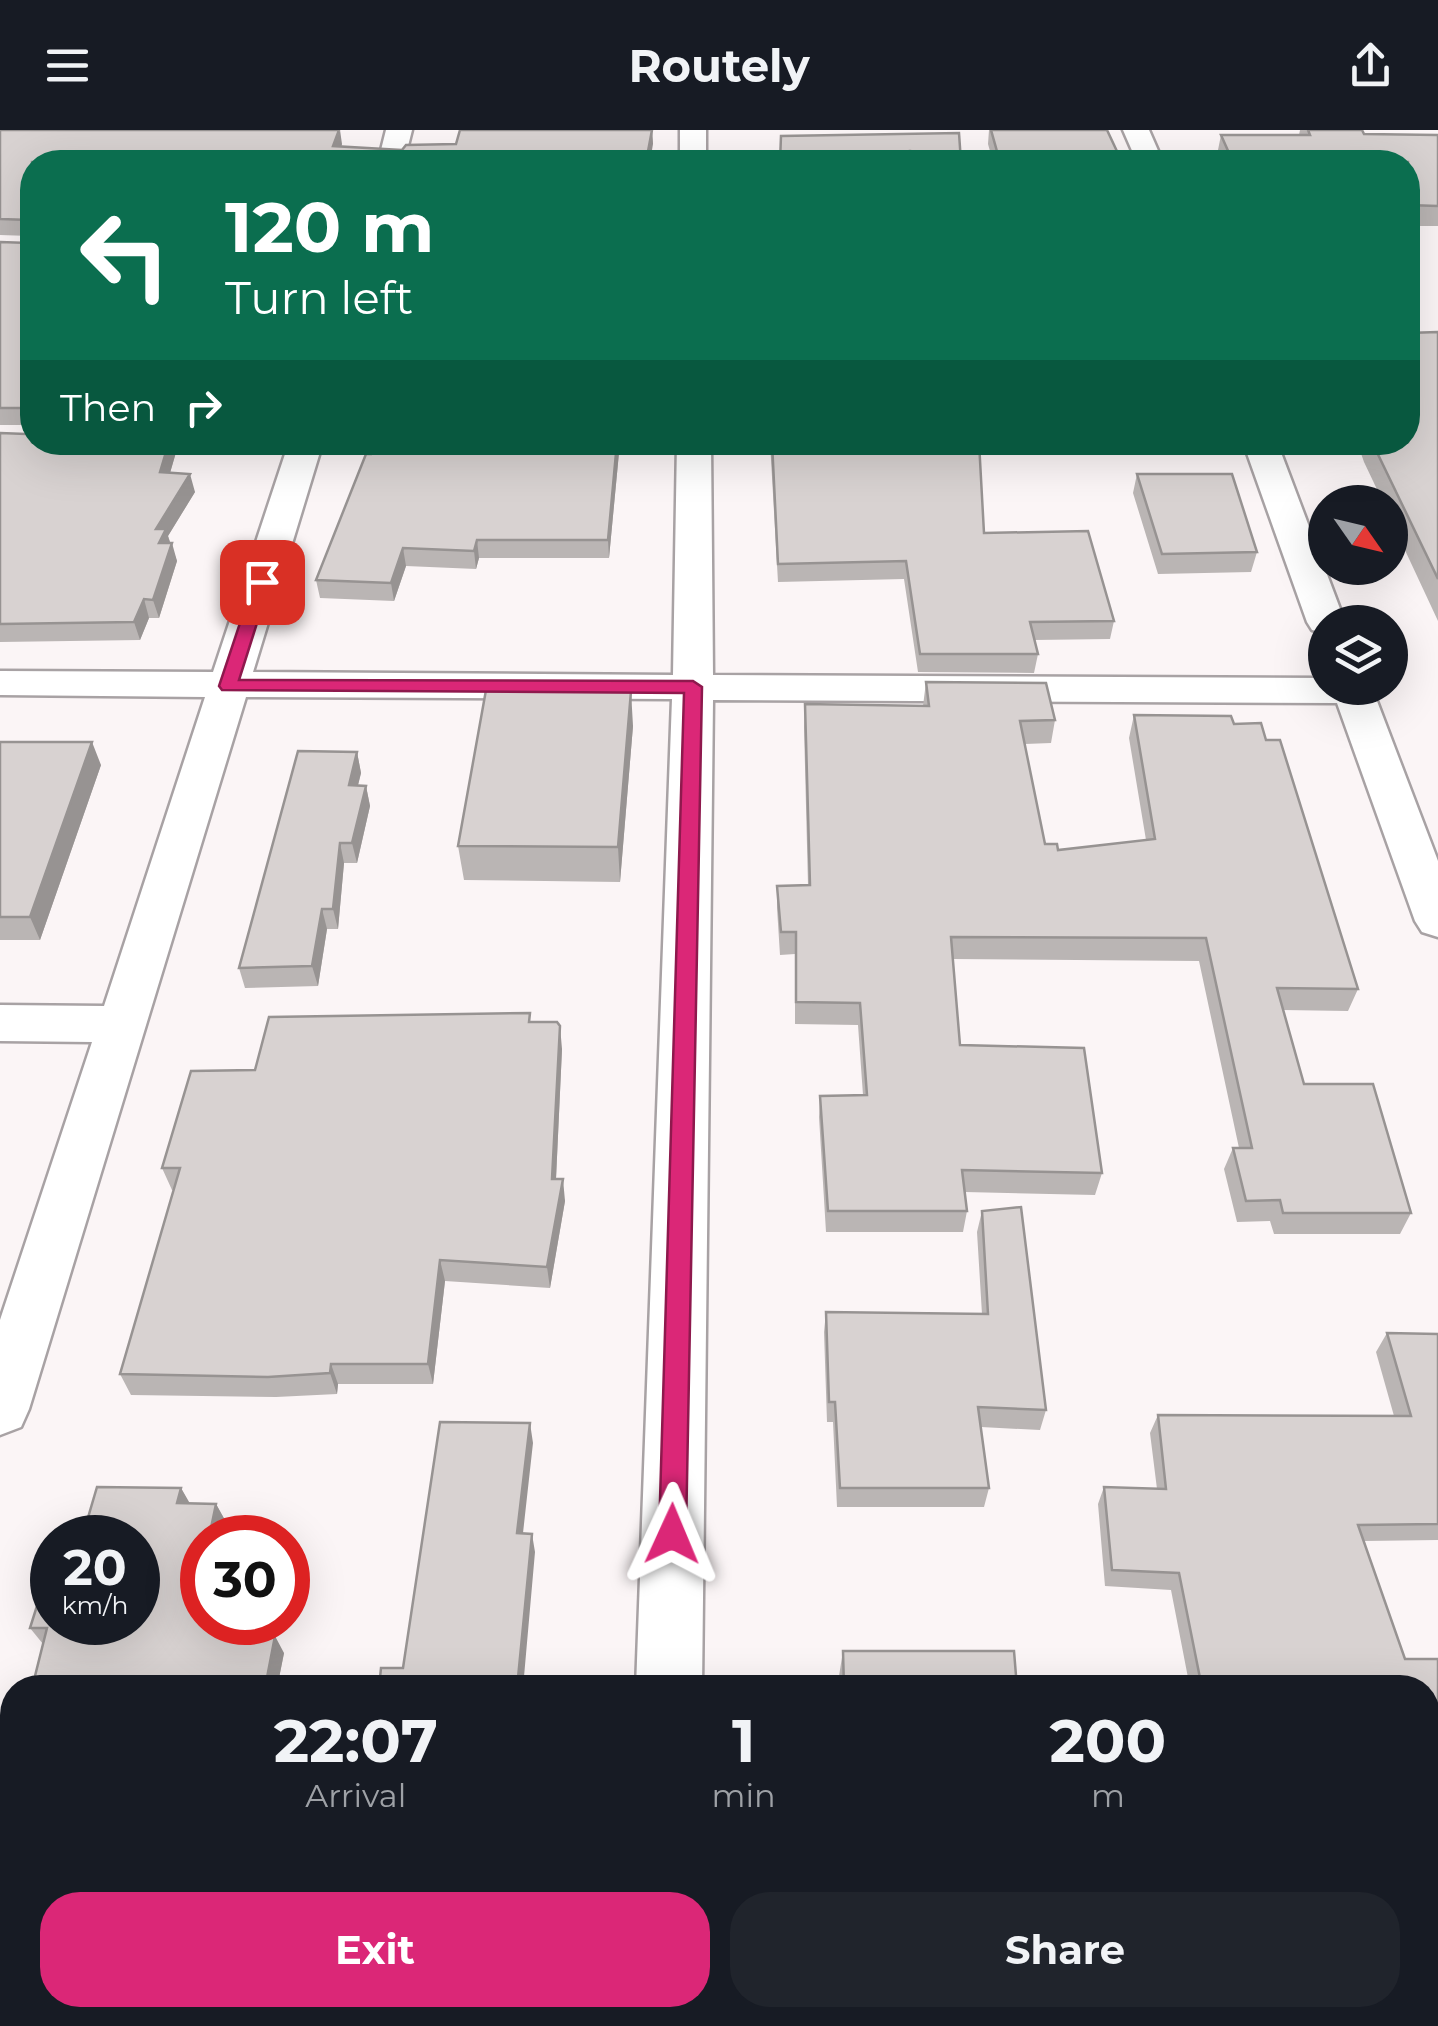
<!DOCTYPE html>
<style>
:root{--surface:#171b24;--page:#20242c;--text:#f1f3f6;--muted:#9ea1a6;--accent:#db2777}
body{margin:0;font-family:Montserrat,sans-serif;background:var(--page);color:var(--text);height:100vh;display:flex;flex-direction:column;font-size:38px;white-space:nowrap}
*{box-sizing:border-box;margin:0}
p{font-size:32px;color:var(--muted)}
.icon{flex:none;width:55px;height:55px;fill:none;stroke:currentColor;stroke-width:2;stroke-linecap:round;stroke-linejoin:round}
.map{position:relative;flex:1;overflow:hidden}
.side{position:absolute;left:0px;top:1545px;width:1440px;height:352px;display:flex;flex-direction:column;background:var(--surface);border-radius:40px 40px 0 0;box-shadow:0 10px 40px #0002}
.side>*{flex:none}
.banner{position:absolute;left:20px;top:20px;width:1400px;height:305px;border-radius:40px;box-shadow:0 10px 40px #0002;background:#0b6e4f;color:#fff;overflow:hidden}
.needle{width:65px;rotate:124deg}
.controls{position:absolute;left:1308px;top:355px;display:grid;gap:20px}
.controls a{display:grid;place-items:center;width:100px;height:100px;border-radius:50%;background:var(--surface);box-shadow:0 10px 40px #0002;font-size:50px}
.speed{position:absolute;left:30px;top:1385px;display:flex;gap:20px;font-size:50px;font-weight:700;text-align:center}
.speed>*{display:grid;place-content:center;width:130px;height:130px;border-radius:50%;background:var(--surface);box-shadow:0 10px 40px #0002;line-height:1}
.speed small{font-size:25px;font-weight:400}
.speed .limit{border:15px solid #d22;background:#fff;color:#111}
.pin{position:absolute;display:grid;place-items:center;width:85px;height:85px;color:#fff;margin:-42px;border-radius:20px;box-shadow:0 5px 15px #0006}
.me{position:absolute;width:110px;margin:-55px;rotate:1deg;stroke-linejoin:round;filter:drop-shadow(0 0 8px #0008)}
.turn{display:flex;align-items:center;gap:35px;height:210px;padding:0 40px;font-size:45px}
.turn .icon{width:130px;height:130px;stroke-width:2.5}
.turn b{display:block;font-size:70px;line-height:85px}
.then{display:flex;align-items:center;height:95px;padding:0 40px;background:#0003;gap:20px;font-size:38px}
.eta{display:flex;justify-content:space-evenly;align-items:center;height:170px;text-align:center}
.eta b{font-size:60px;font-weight:700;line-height:70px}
.cta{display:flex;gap:20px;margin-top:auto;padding:20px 40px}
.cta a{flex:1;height:115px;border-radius:40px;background:var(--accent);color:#fff;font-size:40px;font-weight:700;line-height:115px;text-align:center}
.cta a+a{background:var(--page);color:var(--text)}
header{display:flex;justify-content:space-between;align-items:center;height:130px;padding:0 40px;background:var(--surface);font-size:45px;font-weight:700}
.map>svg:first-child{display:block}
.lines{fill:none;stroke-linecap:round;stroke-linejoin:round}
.street-casing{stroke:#a8a2a4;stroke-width:5}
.street{fill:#fff;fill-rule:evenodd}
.wall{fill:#bab5b4}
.shaded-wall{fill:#979392}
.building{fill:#d8d2d1;stroke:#979392;stroke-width:2.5}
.route{fill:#db2777;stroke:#8e194d;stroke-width:2.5}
</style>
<header><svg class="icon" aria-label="menu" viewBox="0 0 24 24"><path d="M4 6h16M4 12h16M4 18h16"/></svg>Routely<svg class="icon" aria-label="share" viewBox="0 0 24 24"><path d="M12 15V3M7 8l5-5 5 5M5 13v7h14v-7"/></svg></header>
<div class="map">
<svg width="1438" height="1896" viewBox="0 0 1438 1896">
<rect width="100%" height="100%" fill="#fbf5f6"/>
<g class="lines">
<g class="street-casing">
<path id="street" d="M 386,0 L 412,0 L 404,32 L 378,32 Z
M 680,0 L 706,0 L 706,32 L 680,32 Z
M 1123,0 L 1149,0 L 1163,32 L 1137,32 Z
M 289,312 L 323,312 L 253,542 L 673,545 L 677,312 L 711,312 L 713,545 L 1325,548 L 1325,558 L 1372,558 L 1438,731 L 1438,807 L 1422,802 L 1415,791 L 1337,573 L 713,570 L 702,1558 L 636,1558 L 672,569 L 246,567 L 29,1279 L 21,1297 L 0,1305 L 0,1190 L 92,912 L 0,911 L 0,875 L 104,876 L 205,567 L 0,565 L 0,541 L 213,542 Z
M 1243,312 L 1277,312 L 1345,492 L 1325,492 L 1325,503 L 1312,500 L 1307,492 Z
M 624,1885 L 698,1885 L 698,1896 L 624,1896 Z"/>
</g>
<use href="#street" class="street"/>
</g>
<path class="wall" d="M 0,0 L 342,14 L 341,17 L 402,20 L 652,0 L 653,14 L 32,32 L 32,299 L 31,295 L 0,295 L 0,112 L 29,113 L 30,106 L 0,105 Z
M 989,0 L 1107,0 L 1122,32 L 993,32 L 988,14 Z
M 1300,0 L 1362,0 L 1364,4 L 1438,5 L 1438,96 L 1408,96 L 1408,32 L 1220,32 L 1217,25 L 1221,5 L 1299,5 Z
M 1438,202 L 1438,491 L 1390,388 L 1390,372 L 1383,372 L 1364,332 L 1357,312 L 1408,312 Z
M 0,303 L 179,312 L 170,343 L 195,362 L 168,406 L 177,431 L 159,488 L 149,488 L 140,510 L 0,512 Z
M 620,312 L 609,428 L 479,428 L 476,439 L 406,436 L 394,471 L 320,468 L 316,450 L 371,324 Z
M 770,312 L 979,312 L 984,403 L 1114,491 L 1110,509 L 1034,510 L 1038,524 L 1034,543 L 918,542 L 904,449 L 778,452 Z
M 1137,344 L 1257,422 L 1251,442 L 1158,444 L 1133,363 Z
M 926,552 L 1055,590 L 1051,613 L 1025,614 L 1045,714 L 1058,720 L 1146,710 L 1129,608 L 1134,585 L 1234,594 L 1266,610 L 1358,859 L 1348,881 L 1283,880 L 1304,954 L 1411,1083 L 1400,1104 L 1274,1104 L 1270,1091 L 1237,1092 L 1224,1039 L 1233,1018 L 1239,1018 L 1199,831 L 953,829 L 960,915 L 1102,1043 L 1095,1065 L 965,1062 L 967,1081 L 963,1102 L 826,1102 L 819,987 L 820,966 L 863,965 L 858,895 L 795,894 L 795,824 L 780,825 L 777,778 L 777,756 L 808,755 L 804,597 L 805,574 L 923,576 Z
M 633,596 L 620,752 L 464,750 L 458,716 Z
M 0,612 L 101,635 L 40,810 L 0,810 Z
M 357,622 L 361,643 L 358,655 L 366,656 L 370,676 L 357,733 L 344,733 L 338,799 L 327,799 L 318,856 L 245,858 L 239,838 Z
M 531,892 L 562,919 L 556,1049 L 565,1071 L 550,1158 L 445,1151 L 433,1254 L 338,1254 L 337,1264 L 276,1267 L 131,1265 L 120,1244 L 174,1060 L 172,1060 L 162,1038 L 255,940 Z
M 982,1081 L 1046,1280 L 1040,1300 L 981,1297 L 989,1358 L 984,1377 L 837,1377 L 833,1292 L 827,1292 L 824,1202 L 826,1182 L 982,1184 L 977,1102 Z
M 1387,1203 L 1438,1204 L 1438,1410 L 1364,1411 L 1405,1529 L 1438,1529 L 1438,1851 L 1428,1805 L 1428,1558 L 1190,1558 L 1171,1460 L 1105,1456 L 1098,1374 L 1104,1357 L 1157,1359 L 1150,1303 L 1158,1285 L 1394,1286 L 1376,1222 Z
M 181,1358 L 189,1374 L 216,1374 L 226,1392 L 225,1398 L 240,1398 L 245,1408 L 202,1408 L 231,1505 L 284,1523 L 277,1558 L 32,1558 L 43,1514 L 30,1498 L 52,1492 Z
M 843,1521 L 1017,1558 L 840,1558 L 839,1546 Z
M 0,1597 L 12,1597 L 12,1885 L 218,1885 L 215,1896 L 0,1896 L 3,1672 L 0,1672 Z
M 939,1885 L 1253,1885 L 1255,1896 L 938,1896 Z"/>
<path class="shaded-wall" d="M 340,0 L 342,14 L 336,32 L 333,16 Z
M 652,0 L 653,14 L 650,32 L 646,32 Z
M 169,312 L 179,312 L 165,360 L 160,342 Z
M 617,312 L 620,312 L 609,428 L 608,410 Z
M 190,344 L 195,362 L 168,406 L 171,416 L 172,413 L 177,431 L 159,488 L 153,470 L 156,399 Z
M 477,410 L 479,428 L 476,439 L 474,421 Z
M 403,418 L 406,436 L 394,471 L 391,453 Z
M 144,469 L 149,488 L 140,510 L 134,492 Z
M 631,561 L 633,596 L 620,752 L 618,717 Z
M 92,612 L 101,635 L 40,810 L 30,787 Z
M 357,622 L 361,643 L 353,675 L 349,655 Z
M 366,656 L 370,676 L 357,733 L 352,713 Z
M 340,713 L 344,733 L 338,799 L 333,779 Z
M 322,779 L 327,799 L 318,856 L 312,836 Z
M 560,896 L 562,919 L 555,1070 L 552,1049 Z
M 563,1049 L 565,1071 L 550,1158 L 547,1137 Z
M 440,1130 L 445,1151 L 433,1254 L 428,1234 Z
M 331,1234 L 338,1254 L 337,1264 L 330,1243 Z
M 530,1293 L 533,1313 L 521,1421 L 517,1403 Z
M 181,1358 L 192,1377 L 177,1373 Z
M 216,1374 L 226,1392 L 222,1408 L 211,1398 Z
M 532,1404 L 535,1422 L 523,1558 L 517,1558 Z
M 219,1492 L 233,1492 L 227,1523 L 217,1505 Z
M 275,1506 L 284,1523 L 277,1558 L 265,1558 Z
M 203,1885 L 218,1885 L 215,1896 L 201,1896 Z"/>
<path class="building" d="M 0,0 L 339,0 L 333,16 L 402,20 L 406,15 L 456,14 L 460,0 L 652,0 L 646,32 L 32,32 L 32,291 L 30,291 L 29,278 L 0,278 L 0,112 L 29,113 L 30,90 L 0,89 Z
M 991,0 L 1107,0 L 1122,32 L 1000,32 Z
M 1308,0 L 1362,0 L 1364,4 L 1438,5 L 1438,76 L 1408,75 L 1408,32 L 1233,32 L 1221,5 L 1310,5 Z
M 959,3 L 961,32 L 913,32 L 910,20 L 908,32 L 780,32 L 781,6 Z
M 1438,202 L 1438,449 L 1372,312 L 1408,312 L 1408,203 Z
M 32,301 L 32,312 L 169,312 L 160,342 L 190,344 L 156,399 L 166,399 L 159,413 L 172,413 L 153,470 L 144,469 L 134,492 L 0,494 L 0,303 L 26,304 Z
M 375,312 L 617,312 L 608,410 L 477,410 L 474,421 L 403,418 L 391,453 L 316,450 L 366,324 L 371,324 Z
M 772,312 L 979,312 L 984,403 L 1088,401 L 1114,491 L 1030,492 L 1038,524 L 920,524 L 906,431 L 778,434 Z
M 1137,344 L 1232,344 L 1257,422 L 1162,424 Z
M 926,552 L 1046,553 L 1055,590 L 1020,591 L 1045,714 L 1057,714 L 1058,720 L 1155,709 L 1134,585 L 1231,586 L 1234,594 L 1261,593 L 1266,610 L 1280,610 L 1358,859 L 1277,858 L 1304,954 L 1373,954 L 1411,1083 L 1283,1083 L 1280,1070 L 1246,1071 L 1233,1018 L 1252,1018 L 1206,808 L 951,807 L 960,915 L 1084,918 L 1102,1043 L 962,1040 L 967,1081 L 828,1081 L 820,966 L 867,965 L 860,873 L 796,872 L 796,802 L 781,802 L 777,756 L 810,755 L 805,574 L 929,576 Z
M 486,560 L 631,561 L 618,717 L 458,716 Z
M 0,612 L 92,612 L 30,787 L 0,787 Z
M 298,621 L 357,622 L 349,655 L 366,656 L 352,713 L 340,713 L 333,779 L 322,779 L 312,836 L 239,838 Z
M 530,883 L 529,892 L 557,892 L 560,896 L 552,1049 L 563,1049 L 547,1137 L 440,1130 L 428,1234 L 331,1234 L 330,1243 L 268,1247 L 120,1244 L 180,1038 L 162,1038 L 191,941 L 255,940 L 269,887 Z
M 1021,1077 L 1046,1280 L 978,1277 L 989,1358 L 840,1358 L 835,1272 L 829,1272 L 826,1182 L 988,1184 L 982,1081 Z
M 1387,1203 L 1438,1204 L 1438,1394 L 1358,1395 L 1405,1529 L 1438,1529 L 1438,1776 L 1428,1731 L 1428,1558 L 1202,1558 L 1179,1443 L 1112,1440 L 1104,1357 L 1166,1359 L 1158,1285 L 1411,1286 Z
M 440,1292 L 530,1293 L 517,1403 L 532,1404 L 517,1558 L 379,1558 L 381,1538 L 403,1538 Z
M 97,1357 L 181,1358 L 177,1373 L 216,1374 L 211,1398 L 240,1398 L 238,1408 L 202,1408 L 202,1492 L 219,1492 L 217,1505 L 275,1506 L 265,1558 L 32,1558 L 47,1498 L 30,1498 L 47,1444 L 52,1444 L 52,1492 L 138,1492 L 138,1408 L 82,1408 Z
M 843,1521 L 1014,1521 L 1017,1558 L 844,1558 Z
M 0,1597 L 12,1597 L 12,1885 L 203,1885 L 201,1896 L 0,1896 L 0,1683 L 7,1657 L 0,1657 Z
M 943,1885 L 1253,1885 L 1255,1896 L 944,1896 Z"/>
<path class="route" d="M 255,448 L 270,452 L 239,550 L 693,551 L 702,557 L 686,1404 L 682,1413 L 672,1417 L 663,1413 L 659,1404 L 684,563 L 222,560 L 219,556 Z"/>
</svg>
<div class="controls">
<a><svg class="needle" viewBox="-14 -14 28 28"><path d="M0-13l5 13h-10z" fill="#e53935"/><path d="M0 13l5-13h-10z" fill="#9ea1a6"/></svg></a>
<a><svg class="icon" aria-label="layers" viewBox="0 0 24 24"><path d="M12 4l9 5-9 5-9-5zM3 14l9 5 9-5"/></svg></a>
</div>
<div class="speed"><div>20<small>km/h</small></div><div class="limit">30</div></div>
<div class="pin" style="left:262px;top:452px;background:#d93025"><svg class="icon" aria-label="arrive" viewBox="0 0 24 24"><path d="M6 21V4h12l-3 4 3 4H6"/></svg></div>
<svg class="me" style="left:672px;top:1404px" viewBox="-20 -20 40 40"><path d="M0-17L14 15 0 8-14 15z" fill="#db2777" stroke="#fff" stroke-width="4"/></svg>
<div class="banner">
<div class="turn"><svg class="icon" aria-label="left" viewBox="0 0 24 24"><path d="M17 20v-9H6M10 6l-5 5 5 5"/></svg><div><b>120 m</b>Turn left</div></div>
<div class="then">Then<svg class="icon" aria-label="right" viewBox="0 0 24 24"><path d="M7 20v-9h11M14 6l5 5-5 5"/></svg></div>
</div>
<section class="side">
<div class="eta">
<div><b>22:07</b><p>Arrival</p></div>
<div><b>1</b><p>min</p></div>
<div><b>200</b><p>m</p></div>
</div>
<div class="cta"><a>Exit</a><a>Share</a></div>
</section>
</div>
